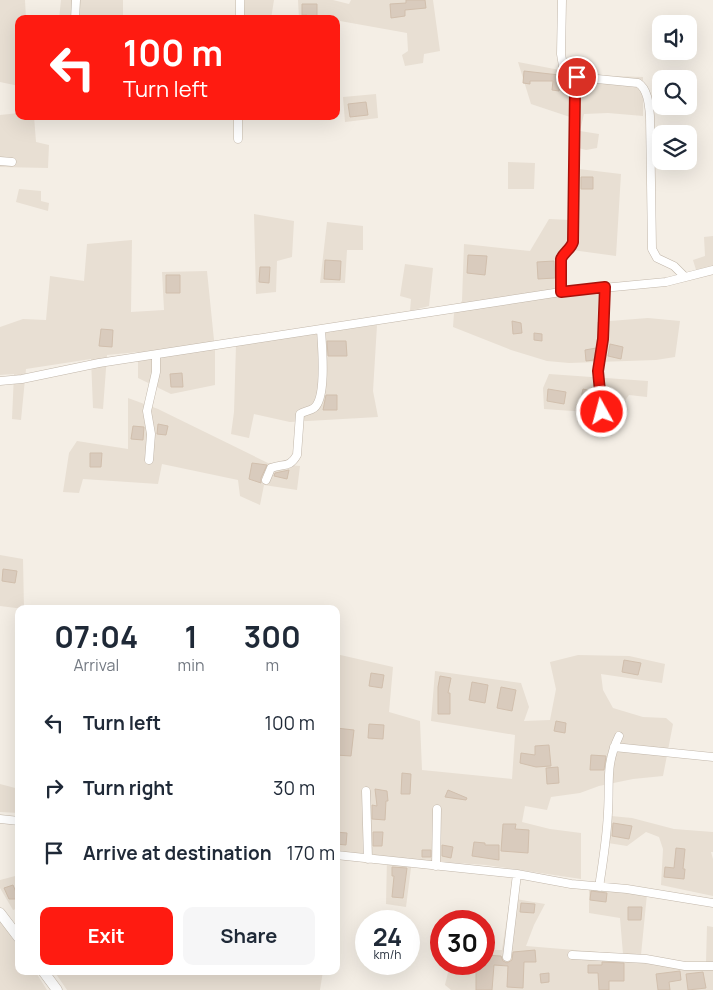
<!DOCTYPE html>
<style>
:root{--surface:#fff;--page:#f6f6f7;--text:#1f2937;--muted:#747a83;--accent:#ff1b11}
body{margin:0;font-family:Manrope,sans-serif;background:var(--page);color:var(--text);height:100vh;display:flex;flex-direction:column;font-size:19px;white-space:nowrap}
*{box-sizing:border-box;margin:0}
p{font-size:16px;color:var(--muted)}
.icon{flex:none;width:28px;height:28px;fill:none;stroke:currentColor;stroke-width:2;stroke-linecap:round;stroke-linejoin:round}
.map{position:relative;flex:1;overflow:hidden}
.details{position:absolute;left:15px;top:605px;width:325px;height:370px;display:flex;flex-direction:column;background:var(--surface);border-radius:10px;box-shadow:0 5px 20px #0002}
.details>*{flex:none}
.banner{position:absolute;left:15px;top:15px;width:325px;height:105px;border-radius:10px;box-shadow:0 5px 20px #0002;background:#ff1b11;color:#fff;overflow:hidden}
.fabs{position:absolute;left:652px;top:15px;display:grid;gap:10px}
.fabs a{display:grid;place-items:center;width:45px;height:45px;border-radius:10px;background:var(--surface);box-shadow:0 5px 20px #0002;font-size:25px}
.speed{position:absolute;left:355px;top:910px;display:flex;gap:10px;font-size:25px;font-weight:700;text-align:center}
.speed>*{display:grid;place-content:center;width:65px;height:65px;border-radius:50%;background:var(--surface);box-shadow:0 5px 20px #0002;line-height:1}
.speed small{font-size:12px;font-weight:400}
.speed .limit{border:8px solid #d22;background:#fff;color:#111}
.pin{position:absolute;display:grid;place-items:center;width:42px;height:42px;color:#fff;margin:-21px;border:2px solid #fff;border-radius:50%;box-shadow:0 1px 5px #0007}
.me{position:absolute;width:55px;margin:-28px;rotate:353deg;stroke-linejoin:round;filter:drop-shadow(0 0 4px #0008)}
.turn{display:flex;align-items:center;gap:18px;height:105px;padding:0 25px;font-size:22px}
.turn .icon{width:65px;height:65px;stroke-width:2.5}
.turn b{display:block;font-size:35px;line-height:42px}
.eta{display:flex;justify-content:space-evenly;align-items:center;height:85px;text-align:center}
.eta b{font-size:30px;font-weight:700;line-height:35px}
.action{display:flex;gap:10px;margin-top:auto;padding:10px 25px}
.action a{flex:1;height:58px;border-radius:10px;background:var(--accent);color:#fff;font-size:20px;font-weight:700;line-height:58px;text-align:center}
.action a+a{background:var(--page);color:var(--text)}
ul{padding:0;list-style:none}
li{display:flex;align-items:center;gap:15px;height:65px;padding:0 25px}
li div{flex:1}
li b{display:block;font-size:19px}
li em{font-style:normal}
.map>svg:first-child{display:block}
.residential{fill:#e8dfd3}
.building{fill:#d9cbbd;stroke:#d1bfad}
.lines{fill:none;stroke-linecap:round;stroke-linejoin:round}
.minor-casing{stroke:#c2b7aa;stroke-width:9}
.tertiary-casing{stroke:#c2b7aa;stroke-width:11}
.minor{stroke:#fff;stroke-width:8}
.tertiary{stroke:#fff;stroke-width:10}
.route-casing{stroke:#a6120b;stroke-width:12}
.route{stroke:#ff1b11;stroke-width:9}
</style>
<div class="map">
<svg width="713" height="990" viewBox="0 0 713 990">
<rect width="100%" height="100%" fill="#f4eee5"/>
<path class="residential" d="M 0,0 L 25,0 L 26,19 L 19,19 L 19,86 L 0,82 Z
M 61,0 L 123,0 L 123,19 L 59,19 Z
M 245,0 L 274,0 L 271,19 L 233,19 L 244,16 Z
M 298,0 L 333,0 L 349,4 L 351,0 L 433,0 L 440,51 L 424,54 L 423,63 L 405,66 L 402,55 L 408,51 L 407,33 L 340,21 L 336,26 L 336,19 L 299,19 Z
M 518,62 L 586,75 L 643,77 L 643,116 L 608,113 L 584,114 L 580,131 L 599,134 L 597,148 L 586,150 L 570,146 L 570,117 L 531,104 Z
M 376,94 L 378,118 L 345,122 L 343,97 Z
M 19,113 L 19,116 L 34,116 L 36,142 L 49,145 L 48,168 L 0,167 L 0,115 Z
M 508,162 L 535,163 L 534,189 L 508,189 Z
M 579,169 L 621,174 L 616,256 L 572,250 L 565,260 L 565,296 L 599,292 L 597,322 L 648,318 L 680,321 L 675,357 L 656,360 L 569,363 L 547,361 L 511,350 L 453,327 L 454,313 L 462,301 L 464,244 L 530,251 L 549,219 L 570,220 L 569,170 Z
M 19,189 L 41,191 L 41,201 L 49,203 L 48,211 L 16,202 Z
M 254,214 L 294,221 L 292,257 L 277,261 L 276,292 L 256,294 Z
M 327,222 L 363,226 L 363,250 L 347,250 L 345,283 L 320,283 Z
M 713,236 L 713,275 L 696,270 L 693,260 L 705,256 L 704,237 Z
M 132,240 L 131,312 L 164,310 L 162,272 L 207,271 L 215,350 L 215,385 L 171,394 L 138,378 L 138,352 L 107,355 L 103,409 L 93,408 L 91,359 L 26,369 L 21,420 L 12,419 L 14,374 L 0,375 L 0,327 L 23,319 L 46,320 L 50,276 L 84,281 L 87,244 Z
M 405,264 L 433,268 L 429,306 L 410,311 L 411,299 L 400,296 Z
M 377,325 L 373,391 L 378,417 L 290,422 L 254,414 L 249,438 L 231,434 L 234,412 L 236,345 Z
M 549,374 L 648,381 L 647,397 L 629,395 L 615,414 L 544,409 L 543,388 Z
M 128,398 L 158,409 L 268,463 L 300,466 L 297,490 L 264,485 L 260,505 L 240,496 L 238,480 L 162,464 L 158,484 L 83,479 L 79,493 L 63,492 L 69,453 L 77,441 L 128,449 Z
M 0,555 L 23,559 L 24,609 L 0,606 Z
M 336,654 L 393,667 L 389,712 L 420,721 L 422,770 L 512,779 L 515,735 L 431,721 L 435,671 L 521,683 L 529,707 L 524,721 L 550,720 L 556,689 L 550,662 L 578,655 L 629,656 L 665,664 L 662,683 L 601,674 L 603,690 L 613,708 L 643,717 L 666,718 L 673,724 L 663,776 L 633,779 L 599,786 L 580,793 L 551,797 L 547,810 L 525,806 L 522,822 L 550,829 L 581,833 L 581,879 L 486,865 L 412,860 L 406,907 L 386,904 L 387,857 L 336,851 Z
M 0,784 L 19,789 L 19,813 L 0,812 Z
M 611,816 L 632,818 L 674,829 L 713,832 L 713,852 L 711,852 L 713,859 L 713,896 L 661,885 L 663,849 L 659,837 L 646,832 L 627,846 L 608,843 Z
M 19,875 L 19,908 L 13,910 L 0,888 L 0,880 Z
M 589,887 L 647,894 L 641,955 L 685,962 L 706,962 L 707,926 L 713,927 L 713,990 L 451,990 L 445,985 L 450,964 L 484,964 L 484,950 L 502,950 L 510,898 L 545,904 L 534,925 L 526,946 L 623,954 L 620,918 L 589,913 Z
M 0,920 L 19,948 L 19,971 L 35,971 L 47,990 L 0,990 Z
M 54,971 L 323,971 L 320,990 L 67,990 Z"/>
<path class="building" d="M 406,0 L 425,0 L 426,8 L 405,10 L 405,16 L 391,18 L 390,4 L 406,3 Z
M 302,4 L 317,4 L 317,19 L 306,19 L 307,15 L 302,15 Z
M 524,71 L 559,75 L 571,81 L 570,84 L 560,83 L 559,91 L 552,90 L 553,81 L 530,81 L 530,84 L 523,83 Z
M 366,102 L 368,115 L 350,117 L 348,104 Z
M 581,177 L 593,177 L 593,189 L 581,189 Z
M 468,255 L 487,256 L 485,275 L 467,273 Z
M 325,260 L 341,261 L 340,280 L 324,279 Z
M 554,261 L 555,278 L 538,279 L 537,262 Z
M 260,267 L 270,267 L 269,283 L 259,282 Z
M 166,275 L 180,275 L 180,293 L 166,293 Z
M 512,321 L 521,323 L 522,333 L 513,334 Z
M 101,329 L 113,330 L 112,347 L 99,346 Z
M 534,333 L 542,334 L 542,341 L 534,340 Z
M 327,341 L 346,341 L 347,356 L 328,356 Z
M 610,344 L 623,347 L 621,359 L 608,356 Z
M 596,348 L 594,360 L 586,361 L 585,350 Z
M 182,373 L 183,387 L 171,387 L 170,374 Z
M 548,389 L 566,392 L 564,404 L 547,401 Z
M 583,389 L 591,391 L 589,404 L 580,402 Z
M 326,395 L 337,395 L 337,410 L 323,410 Z
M 158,424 L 168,426 L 166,435 L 157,434 Z
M 133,426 L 144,427 L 143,440 L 131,439 Z
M 90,453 L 102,453 L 101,467 L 90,467 Z
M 252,463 L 267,465 L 261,478 L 261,483 L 249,479 Z
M 289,470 L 287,479 L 274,476 L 275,473 Z
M 3,569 L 17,571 L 15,583 L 2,581 Z
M 624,660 L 641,663 L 638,675 L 622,672 Z
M 371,673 L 384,675 L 382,688 L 369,686 Z
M 440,676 L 451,678 L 448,693 L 450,693 L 450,714 L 438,714 L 438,687 Z
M 472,682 L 488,685 L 485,703 L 469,700 Z
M 501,687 L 516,690 L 512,711 L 497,708 Z
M 556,721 L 566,723 L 565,733 L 554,731 Z
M 369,724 L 384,725 L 383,739 L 368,738 Z
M 336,728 L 354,730 L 351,756 L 336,755 Z
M 549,745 L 551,766 L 536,767 L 520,763 L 521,753 L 535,755 L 535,746 Z
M 591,755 L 606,756 L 604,770 L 590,770 Z
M 558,767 L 559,783 L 547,784 L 546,768 Z
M 402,773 L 411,774 L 410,794 L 401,794 Z
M 375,789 L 387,791 L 388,801 L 386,801 L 385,820 L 372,819 L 372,805 L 377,806 Z
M 448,790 L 467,798 L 466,800 L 445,797 Z
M 613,823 L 632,826 L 629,839 L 612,836 Z
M 503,824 L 516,824 L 515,829 L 529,830 L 528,853 L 501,851 Z
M 336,832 L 347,833 L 346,845 L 336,844 Z
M 373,832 L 383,832 L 382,846 L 373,846 Z
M 474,842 L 485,843 L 485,845 L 499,845 L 499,860 L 472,856 Z
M 442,845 L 453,847 L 451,858 L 442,856 Z
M 676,848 L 685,849 L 683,869 L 685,869 L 684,879 L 664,877 L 665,867 L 674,868 Z
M 422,850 L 431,850 L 431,857 L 422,857 Z
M 392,867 L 407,868 L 403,898 L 392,897 L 394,876 L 392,876 Z
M 13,885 L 19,899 L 9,899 L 4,888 Z
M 591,891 L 607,893 L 606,902 L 590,900 Z
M 521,903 L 535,904 L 534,913 L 520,912 Z
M 628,907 L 642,907 L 641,920 L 628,920 Z
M 535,950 L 536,962 L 524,962 L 523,988 L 507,987 L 508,966 L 494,965 L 492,990 L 476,990 L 476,964 L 484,964 L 484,955 L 501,956 L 503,961 L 507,963 L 512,960 L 513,952 Z
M 602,962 L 624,963 L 624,981 L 609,981 L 609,990 L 599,990 L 598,973 L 588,973 L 588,965 L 602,965 Z
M 680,971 L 681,980 L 669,982 L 670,990 L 658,990 L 656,974 Z
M 703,972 L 706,988 L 688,990 L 686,974 Z
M 549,973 L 549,982 L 541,983 L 540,974 Z"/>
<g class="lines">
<g class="minor-casing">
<path id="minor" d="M 562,0 L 561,54 L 564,72 L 577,77 L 638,83 C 648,89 649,105 650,116 L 652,249 L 657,258 L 674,266 L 685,277
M 75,19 L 76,0
M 240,19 L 240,0
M 238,116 L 238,139
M 0,161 L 12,162
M 561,292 L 561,259 C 564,252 571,249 573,242 L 575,91 L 577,77
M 0,381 L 22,379 L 99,363 L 561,292 L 666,282 L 713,270
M 602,412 L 598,371 L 603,339 L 605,287
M 149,460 L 151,434 L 147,411 L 156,372 L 156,355
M 266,480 L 271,468 C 283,463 289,469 297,455 L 300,414 C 304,411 310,411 314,408 C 327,398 322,346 321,330
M 614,747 L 713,757
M 366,791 L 368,859
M 0,819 L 19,821
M 336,855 L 517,874 L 571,884 L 627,889 L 713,903
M 436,866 L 437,809
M 599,887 C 603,862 607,837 608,812 C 610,782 605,765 619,736
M 572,955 L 646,959 L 685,966 L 713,966
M 507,957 L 517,874"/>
</g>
<g class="tertiary-casing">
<path id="tertiary" d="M 0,913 L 19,938
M 43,971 L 57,990"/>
</g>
<use href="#minor" class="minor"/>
<use href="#tertiary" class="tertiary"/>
</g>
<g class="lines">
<g class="route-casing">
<path id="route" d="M 577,77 L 575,91 L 573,242 C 571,249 564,252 561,259 L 561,292 L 605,287 L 603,339 L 598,371 L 602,412"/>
</g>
<use href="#route" class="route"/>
</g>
</svg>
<div class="fabs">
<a><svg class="icon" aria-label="sound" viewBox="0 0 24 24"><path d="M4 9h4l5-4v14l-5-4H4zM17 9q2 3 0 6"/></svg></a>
<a><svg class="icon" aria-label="search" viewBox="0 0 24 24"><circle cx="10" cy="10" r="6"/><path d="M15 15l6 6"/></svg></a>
<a><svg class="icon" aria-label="layers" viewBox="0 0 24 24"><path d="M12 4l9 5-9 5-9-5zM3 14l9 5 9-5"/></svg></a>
</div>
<div class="speed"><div>24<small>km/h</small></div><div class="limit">30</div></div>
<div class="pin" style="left:577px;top:77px;background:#d93025"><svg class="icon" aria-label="arrive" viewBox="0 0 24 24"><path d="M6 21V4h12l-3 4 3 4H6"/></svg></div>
<svg class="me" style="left:602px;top:412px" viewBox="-20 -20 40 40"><circle r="17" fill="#ff1b11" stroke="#fff" stroke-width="3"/><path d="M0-11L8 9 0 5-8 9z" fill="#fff"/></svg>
<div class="banner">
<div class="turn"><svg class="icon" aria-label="left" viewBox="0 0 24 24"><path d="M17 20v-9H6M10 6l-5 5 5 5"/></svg><div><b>100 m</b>Turn left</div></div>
</div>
<section class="details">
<div class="eta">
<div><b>07:04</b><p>Arrival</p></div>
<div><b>1</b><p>min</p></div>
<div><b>300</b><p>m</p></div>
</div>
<ul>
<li><svg class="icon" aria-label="left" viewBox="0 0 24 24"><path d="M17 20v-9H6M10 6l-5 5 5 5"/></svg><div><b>Turn left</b></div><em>100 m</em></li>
<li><svg class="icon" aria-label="right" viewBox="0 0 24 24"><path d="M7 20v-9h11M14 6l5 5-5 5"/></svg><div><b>Turn right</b></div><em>30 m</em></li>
<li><svg class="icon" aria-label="arrive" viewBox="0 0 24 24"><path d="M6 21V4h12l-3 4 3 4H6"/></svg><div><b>Arrive at destination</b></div><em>170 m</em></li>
</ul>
<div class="action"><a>Exit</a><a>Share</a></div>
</section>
</div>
